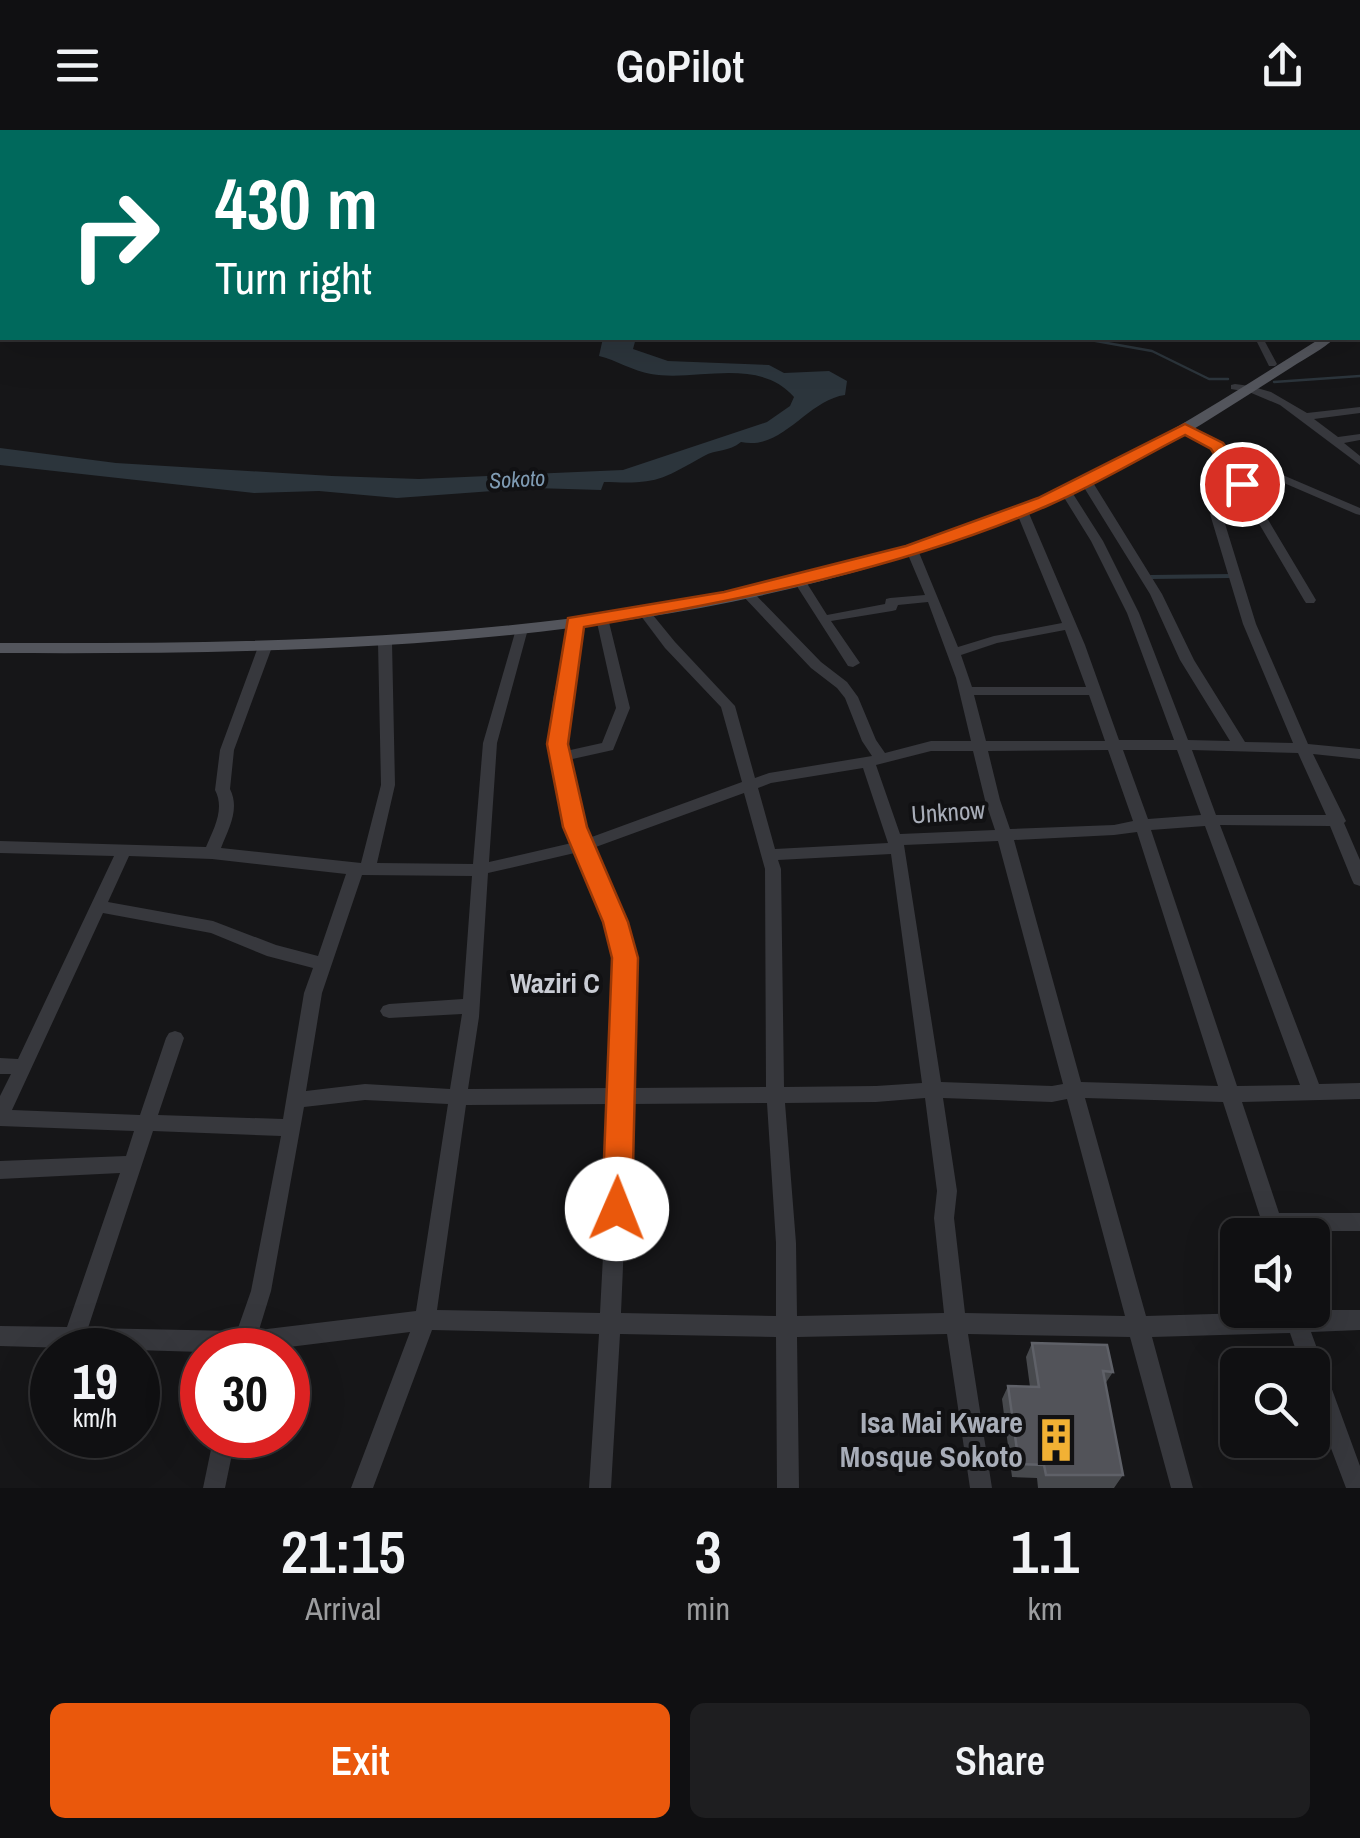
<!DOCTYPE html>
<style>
:root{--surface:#101012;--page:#1e1e20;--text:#f1f3f6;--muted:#9c9d9f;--line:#303032;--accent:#ea580c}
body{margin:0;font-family:"Archivo Narrow",sans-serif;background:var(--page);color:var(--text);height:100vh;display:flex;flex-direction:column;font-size:38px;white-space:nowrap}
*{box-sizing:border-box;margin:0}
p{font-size:32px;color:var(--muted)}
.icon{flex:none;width:55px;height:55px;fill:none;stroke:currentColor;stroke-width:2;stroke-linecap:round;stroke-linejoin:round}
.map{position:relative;height:1358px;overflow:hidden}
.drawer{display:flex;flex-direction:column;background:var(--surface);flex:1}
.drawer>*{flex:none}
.banner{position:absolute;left:0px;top:0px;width:1360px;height:210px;box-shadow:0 10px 40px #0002,0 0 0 2px var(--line);background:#00695c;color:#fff;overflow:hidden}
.fabs{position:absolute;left:1220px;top:1088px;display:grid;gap:20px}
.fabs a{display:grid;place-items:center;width:110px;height:110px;border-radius:15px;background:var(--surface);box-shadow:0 10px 40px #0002,0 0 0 2px var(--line);font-size:50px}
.speed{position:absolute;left:30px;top:1198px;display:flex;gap:20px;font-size:50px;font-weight:700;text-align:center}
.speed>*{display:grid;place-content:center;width:130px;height:130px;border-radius:50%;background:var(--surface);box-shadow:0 10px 40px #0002,0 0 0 2px var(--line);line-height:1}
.speed small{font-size:25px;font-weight:400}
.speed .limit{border:15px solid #d22;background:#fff;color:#111}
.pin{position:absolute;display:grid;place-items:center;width:85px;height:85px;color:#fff;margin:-42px;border:5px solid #fff;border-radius:50%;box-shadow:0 2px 10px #0007}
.me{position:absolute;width:110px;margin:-55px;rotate:1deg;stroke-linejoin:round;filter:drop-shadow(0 0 8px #0008)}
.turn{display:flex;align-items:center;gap:35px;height:210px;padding:0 50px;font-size:45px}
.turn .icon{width:130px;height:130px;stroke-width:2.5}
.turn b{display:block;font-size:70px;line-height:85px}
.eta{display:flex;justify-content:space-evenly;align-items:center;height:170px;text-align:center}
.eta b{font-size:60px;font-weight:600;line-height:70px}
.cta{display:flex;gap:20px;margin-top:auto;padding:20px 50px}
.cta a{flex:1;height:115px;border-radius:15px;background:var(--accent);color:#fff;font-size:40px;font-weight:600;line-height:115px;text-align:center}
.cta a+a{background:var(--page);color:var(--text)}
header{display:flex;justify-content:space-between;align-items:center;height:130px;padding:0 50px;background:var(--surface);font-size:45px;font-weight:600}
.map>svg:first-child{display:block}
.water{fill:#2c353c}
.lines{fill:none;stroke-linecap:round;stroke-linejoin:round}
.stream-far1{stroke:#2c353c;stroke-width:2.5}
.stream{stroke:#2c353c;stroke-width:4}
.minor{fill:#37383d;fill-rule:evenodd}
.major{fill:#53555c;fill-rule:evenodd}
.wall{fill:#47494d}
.building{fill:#525359;stroke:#5f6168;stroke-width:2.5}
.route{fill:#ea580c;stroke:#983908;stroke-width:2.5}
.labels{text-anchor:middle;stroke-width:8;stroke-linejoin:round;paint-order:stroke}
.far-water-label{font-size:22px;font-style:italic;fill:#7f9bb3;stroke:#111113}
.street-label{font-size:25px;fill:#a8adb8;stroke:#111113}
.neighbourhood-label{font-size:28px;font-weight:bold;fill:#c9ccd4;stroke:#111113}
.near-poi-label{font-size:30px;font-weight:bold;fill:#a8adb8;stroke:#111113;text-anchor:end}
</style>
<header><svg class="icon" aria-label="menu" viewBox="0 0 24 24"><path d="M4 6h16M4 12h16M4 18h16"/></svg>GoPilot<svg class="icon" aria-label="share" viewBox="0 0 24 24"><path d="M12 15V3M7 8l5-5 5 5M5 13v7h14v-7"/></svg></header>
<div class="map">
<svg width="1360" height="1358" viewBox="0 0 1360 1358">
<rect width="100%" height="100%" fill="#161618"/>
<path class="water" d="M 603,208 L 636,208 L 633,219 L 668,231 L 769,235 L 784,243 L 829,241 L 847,251 L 845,265 C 807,270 783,321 741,312 C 729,322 716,319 704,326 C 659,351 657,354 604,352 L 601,360 L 534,358 L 397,368 L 319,361 L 254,363 L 0,335 L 0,318 L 116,333 L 332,346 L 419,349 L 623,340 L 767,292 L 790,276 L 794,267 C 758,226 696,252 651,244 C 633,241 616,230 599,226 Z"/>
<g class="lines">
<path class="stream-far1" d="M 1079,208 L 1152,221 L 1209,249 L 1228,249
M 1274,252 L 1360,246"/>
<path class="stream" d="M 1151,447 L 1231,446"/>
<path class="minor" d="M 520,0 L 528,0 L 526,2 L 520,2 Z
M 1188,0 L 1196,0 L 1194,2 L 1188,2 Z
M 0,21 L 2,21 L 2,25 L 0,25 Z
M 1358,28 L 1360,28 L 1360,33 L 1358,33 Z
M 1255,208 L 1263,208 L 1277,234 L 1275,236 L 1269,236 Z
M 1235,254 L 1250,256 L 1271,262 L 1307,283 L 1360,277 L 1360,283 L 1314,289 L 1338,307 L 1360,304 L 1360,310 L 1344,313 L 1360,326 L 1360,335 L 1280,275 L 1249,262 L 1231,259 L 1231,255 Z
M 1181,296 L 1189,296 L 1278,343 L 1360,378 L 1360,385 L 1356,384 L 1270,347 L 1230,326 L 1316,470 L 1314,473 L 1306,473 L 1304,470 L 1218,324 L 1221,321 L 1181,300 Z
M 1086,348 L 1092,351 L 1162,464 L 1194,530 L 1245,612 L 1293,613 L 1243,494 L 1210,384 L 1216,381 L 1222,384 L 1256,494 L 1308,614 L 1360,619 L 1360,629 L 1313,624 L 1346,691 L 1344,693 L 1360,730 L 1360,756 L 1354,754 L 1352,750 L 1330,696 L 1220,695 L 1319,954 L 1360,953 L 1360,969 L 1242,972 L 1279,1083 L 1360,1083 L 1360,1101 L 1285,1101 L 1286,1105 L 1266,1105 L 1223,972 L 1085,968 L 1146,1186 L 1283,1182 L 1283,1180 L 1360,1180 L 1360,1200 L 1311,1202 L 1360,1336 L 1360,1358 L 1346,1358 L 1312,1268 L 1312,1235 L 1301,1235 L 1290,1203 L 1152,1207 L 1193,1358 L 1171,1358 L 1130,1207 L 968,1204 L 992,1358 L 970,1358 L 947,1204 L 797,1207 L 799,1358 L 777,1358 L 776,1207 L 620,1204 L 611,1358 L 589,1358 L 599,1204 L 432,1200 L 373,1358 L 351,1358 L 410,1202 L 265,1220 L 202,1222 L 0,1216 L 0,1196 L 67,1197 L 120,1043 L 0,1049 L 0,1031 L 126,1026 L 134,1001 L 0,996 L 0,966 L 11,944 L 0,944 L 0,928 L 18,929 L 114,726 L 0,723 L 0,711 L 206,717 C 214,698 225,679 215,660 L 220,620 L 258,517 L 265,513 L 272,517 L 234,620 L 230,659 C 240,679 229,698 221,718 L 361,733 L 381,655 L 378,512 L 385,508 L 392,512 L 395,655 L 377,733 L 473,734 L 483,613 L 516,499 L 522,495 L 528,499 L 497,613 L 489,732 L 576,712 L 555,642 L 550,599 L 553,569 L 570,489 L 575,488 L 581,492 L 565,584 L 566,621 L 602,613 L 616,578 L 596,488 L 597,485 L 607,485 L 608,488 L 630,578 L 613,620 L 568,630 L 576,669 L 589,708 L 742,652 L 721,577 L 665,518 L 638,482 L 640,479 L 648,479 L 675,512 L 735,576 L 755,648 L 769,643 L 872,626 L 862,611 L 845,568 L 837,558 L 811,538 L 742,465 L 740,462 L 746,458 L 750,459 L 821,532 L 847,552 L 858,567 L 876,610 L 885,623 L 931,611 L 971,611 L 956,548 L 928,472 L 898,475 L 896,480 L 892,481 L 831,491 L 860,533 L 853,537 L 848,536 L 793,450 L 795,447 L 803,447 L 827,485 L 885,474 L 886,469 L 890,468 L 925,465 L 906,420 L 912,416 L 918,420 L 958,517 L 994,506 L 1062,493 L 1016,381 L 1022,378 L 1028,381 L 1085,515 L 1119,610 L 1174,610 L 1127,483 L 1091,411 L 1060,361 L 1066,358 L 1070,359 L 1103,411 L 1139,483 L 1188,610 L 1230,611 L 1180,530 L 1150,464 L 1080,351 ZM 1065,500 L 1086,557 L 972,557 L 961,525 L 997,513 ZM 974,565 L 1089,565 L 1105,611 L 986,611 ZM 1108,620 L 1133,691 L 1114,695 L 1010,699 L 1000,670 L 988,621 ZM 1123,620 L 1177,620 L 1201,685 L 1148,689 ZM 1192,620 L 1298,623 L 1326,685 L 1216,685 ZM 931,621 L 973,621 L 985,670 L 995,700 L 900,704 L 876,635 ZM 863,638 L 888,713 L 775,719 L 758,658 L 771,653 ZM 744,663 L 765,739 L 766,957 L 630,958 L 633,827 L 593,718 ZM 1205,696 L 1300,955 L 1237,956 L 1151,700 ZM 1137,702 L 1218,956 L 1081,952 L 1014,710 L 1114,705 ZM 998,711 L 1063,954 L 1052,956 L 941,952 L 904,715 ZM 579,722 L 617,827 L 612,958 L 468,959 L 479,887 L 488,743 ZM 891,724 L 922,953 L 876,956 L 784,957 L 781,739 L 778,730 ZM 129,726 L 212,729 L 346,744 L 318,826 L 276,815 L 213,791 L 108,772 ZM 362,745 L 472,746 L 463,869 L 389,874 L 383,876 L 380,881 L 383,886 L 389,888 L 462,884 L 450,959 L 365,954 L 306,961 L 322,863 ZM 103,783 L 211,803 L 267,826 L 313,838 L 304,863 L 283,989 L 158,985 L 184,908 L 181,903 L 175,901 L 169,903 L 166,908 L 140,985 L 12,980 ZM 925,968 L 937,1061 L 934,1088 L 944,1183 L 797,1186 L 796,1113 L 785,973 L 876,972 ZM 943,968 L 1052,972 L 1067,969 L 1125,1186 L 965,1183 L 954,1088 L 957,1061 ZM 365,970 L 448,974 L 416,1181 L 259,1200 L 271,1161 L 304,977 ZM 767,973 L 776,1113 L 776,1186 L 621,1183 L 630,974 ZM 611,974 L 600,1183 L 437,1180 L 466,975 ZM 153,1001 L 281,1006 L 251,1161 L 237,1201 L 88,1198 Z
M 214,1305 L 236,1305 L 225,1358 L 203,1358 Z"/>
<path class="major" d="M 1360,184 L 1360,193 L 1358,194 L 1358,185 Z
M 1321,208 L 1335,208 C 1323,219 1306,228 1292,237 C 1262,256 1232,275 1202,294 C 843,513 408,525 0,523 L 0,513 C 353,514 724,508 1053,362 C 1147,320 1234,262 1321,208 Z"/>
</g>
<path class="wall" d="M 1032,1213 L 1113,1242 L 1105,1254 L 1123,1345 L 1114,1358 L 1038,1358 L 1037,1348 L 1012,1347 L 1002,1269 L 1008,1256 L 1030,1257 L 1026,1227 Z"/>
<path class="building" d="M 1032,1213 L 1107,1215 L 1113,1242 L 1103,1241 L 1123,1345 L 1046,1345 L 1044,1335 L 1019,1334 L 1008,1256 L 1039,1257 Z"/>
<path class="route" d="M 1185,294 L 1223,313 L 1250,354 L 1248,358 L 1235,358 L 1211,319 L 1185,305 C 1140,328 1096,355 1049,375 C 902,439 742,470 584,497 L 568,614 L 587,697 L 628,792 L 638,828 L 632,1079 L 627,1089 L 617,1093 L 606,1089 L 602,1079 L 612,828 L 603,792 L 563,697 L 547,614 L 568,488 L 724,462 L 906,416 L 1038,368 Z"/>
<defs>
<g id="building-bare" transform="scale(3.45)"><path d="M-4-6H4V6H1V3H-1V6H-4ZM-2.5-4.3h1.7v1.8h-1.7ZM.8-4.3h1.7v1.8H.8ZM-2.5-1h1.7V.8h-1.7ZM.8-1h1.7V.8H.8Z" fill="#f2b134" stroke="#111113" stroke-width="2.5" paint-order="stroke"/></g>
</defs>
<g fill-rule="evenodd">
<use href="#building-bare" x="1056" y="1310"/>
</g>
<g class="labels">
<g class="far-water-label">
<text transform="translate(517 349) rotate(-3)" y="8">Sokoto</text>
</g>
<g class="street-label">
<text transform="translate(948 682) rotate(-4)" y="9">Unknow</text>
</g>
<g class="neighbourhood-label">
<text x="555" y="863">Waziri C</text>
</g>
<g class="near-poi-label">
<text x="1023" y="1303">Isa Mai Kware<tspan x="1023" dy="34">Mosque Sokoto</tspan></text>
</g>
</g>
</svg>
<div class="fabs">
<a><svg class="icon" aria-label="sound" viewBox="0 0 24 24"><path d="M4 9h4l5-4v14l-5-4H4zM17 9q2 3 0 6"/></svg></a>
<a><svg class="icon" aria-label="search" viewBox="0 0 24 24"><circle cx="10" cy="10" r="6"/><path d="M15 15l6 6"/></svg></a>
</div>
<div class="speed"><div>19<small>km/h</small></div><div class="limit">30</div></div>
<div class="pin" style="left:1242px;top:354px;background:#d93025"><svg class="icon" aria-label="arrive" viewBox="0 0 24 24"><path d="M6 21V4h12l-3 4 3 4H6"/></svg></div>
<svg class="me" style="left:617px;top:1079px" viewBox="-20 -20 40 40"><circle r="19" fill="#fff"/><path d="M0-13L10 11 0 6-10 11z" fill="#ea580c"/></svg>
<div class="banner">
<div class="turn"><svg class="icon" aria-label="right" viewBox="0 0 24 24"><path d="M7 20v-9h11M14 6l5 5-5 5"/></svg><div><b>430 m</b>Turn right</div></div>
</div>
</div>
<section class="drawer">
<div class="eta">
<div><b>21:15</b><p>Arrival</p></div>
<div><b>3</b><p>min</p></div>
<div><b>1.1</b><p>km</p></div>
</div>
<div class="cta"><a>Exit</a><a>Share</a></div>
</section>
